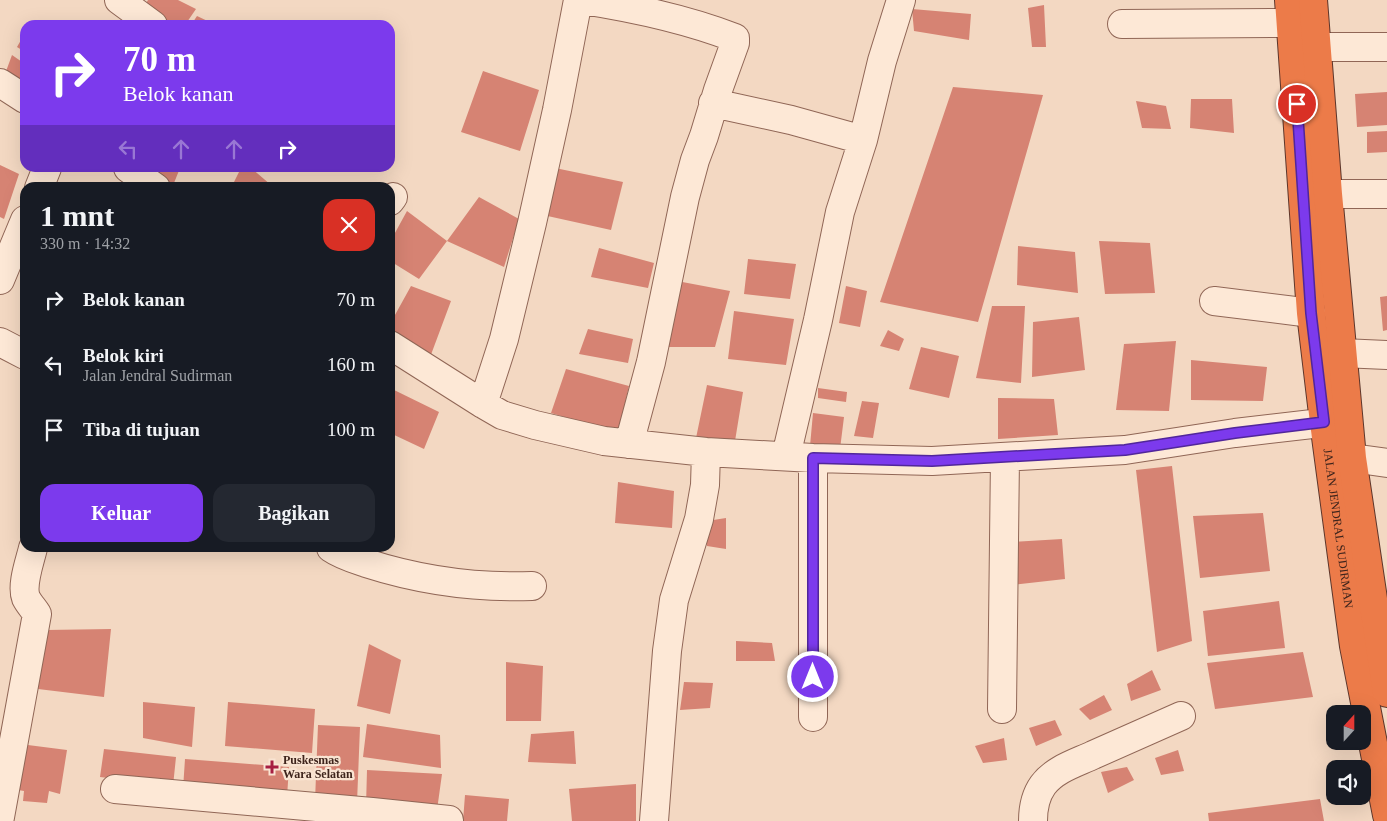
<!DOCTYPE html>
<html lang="id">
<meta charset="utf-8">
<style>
:root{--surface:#171b24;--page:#242831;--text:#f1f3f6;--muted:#9ea1a6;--accent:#7c3aed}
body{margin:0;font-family:Georgia,serif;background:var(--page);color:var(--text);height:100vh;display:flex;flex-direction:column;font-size:19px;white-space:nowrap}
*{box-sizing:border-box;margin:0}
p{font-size:16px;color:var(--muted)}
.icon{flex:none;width:28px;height:28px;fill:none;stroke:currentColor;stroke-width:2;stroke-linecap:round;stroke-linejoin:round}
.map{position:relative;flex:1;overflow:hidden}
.panel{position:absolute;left:20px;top:182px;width:375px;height:370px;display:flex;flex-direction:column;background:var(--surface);border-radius:15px;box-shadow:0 5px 20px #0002}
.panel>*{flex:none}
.guide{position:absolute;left:20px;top:20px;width:375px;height:152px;border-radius:15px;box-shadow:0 5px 20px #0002;background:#7c3aed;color:#fff;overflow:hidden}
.needle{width:32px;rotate:21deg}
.controls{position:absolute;left:1326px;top:705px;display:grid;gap:10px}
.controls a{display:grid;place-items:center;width:45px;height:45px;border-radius:10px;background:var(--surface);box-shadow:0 5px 20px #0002;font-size:25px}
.pin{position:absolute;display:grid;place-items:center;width:42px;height:42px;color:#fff;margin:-21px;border:2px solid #fff;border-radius:50%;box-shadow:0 1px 5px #0007}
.me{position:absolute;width:55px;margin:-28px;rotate:0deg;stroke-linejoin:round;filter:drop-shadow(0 0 4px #0008)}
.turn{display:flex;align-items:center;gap:18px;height:105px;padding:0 20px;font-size:22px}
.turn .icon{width:65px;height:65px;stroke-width:2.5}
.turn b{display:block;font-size:35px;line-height:42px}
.lanes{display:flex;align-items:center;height:48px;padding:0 20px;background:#0003;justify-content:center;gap:25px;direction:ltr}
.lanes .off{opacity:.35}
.round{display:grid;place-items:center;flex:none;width:52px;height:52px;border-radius:15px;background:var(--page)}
.headline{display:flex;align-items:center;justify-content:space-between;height:85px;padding:0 20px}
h1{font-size:30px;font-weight:600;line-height:38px}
.action{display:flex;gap:10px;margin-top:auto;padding:10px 20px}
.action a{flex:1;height:58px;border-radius:15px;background:var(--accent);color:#fff;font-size:20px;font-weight:600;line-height:58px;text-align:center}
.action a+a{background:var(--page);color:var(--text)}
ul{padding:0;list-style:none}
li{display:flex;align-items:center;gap:15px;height:65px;padding:0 20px}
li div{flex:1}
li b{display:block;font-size:19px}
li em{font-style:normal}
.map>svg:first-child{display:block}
.building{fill:#d68373}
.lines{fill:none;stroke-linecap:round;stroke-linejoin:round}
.minor-casing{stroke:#906656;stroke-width:30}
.highway-casing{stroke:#5d362b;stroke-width:30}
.minor{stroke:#fde8d6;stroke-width:28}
.highway{stroke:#ec7b49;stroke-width:28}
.route-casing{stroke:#51269a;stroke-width:12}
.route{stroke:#7c3aed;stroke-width:9}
.poi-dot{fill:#a61f42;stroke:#f9e4d2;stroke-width:2}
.labels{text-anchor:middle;stroke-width:4.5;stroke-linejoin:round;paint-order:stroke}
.street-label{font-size:12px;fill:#3e241c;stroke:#f9e4d2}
.poi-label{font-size:12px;font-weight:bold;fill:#3e241c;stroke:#f9e4d2;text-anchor:start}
</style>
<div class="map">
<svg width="1387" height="821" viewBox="0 0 1387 821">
<rect width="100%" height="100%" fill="#f3d8c2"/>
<path class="building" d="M 148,0 L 178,0 L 196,9 L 185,25 L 164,25 L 143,8 Z
M 1044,5 L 1046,47 L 1032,47 L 1028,8 Z
M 912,9 L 971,14 L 969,40 L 914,31 Z
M 197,16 L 216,25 L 191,25 Z
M 25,33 L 25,52 L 17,47 Z
M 12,55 L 25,64 L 25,89 L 5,74 Z
M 483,71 L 539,90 L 520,151 L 461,132 Z
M 953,87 L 1043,95 L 978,322 L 880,302 Z
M 1387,92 L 1387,125 L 1357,127 L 1355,94 Z
M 1191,99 L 1232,99 L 1234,133 L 1190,128 Z
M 1136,101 L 1166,106 L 1171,129 L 1142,128 Z
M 1387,131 L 1387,152 L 1367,153 L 1367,132 Z
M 0,165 L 19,174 L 4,219 L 0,217 Z
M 142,168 L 180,168 L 172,188 L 162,188 Z
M 241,168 L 251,168 L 271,185 L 270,188 L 231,188 Z
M 555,168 L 623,182 L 611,230 L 543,215 Z
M 479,197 L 519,219 L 504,267 L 447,241 L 419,279 L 390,261 L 390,242 L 407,211 L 447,241 Z
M 1099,241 L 1150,243 L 1155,293 L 1105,294 Z
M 1018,246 L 1075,252 L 1078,293 L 1017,285 Z
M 599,248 L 654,263 L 648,288 L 591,277 Z
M 748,259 L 796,264 L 790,299 L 744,294 Z
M 677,281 L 730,291 L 715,347 L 666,347 Z
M 411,286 L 451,301 L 429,360 L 390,330 L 390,324 Z
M 846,286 L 867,291 L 860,327 L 839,323 Z
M 1387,296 L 1387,330 L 1383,331 L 1380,297 Z
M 992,306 L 1025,306 L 1021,383 L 976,378 Z
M 734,311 L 794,319 L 786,365 L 728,359 Z
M 1079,317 L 1085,370 L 1032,377 L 1033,322 Z
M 588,329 L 633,339 L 628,363 L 579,354 Z
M 888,330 L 904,339 L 899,351 L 880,346 Z
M 1176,341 L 1169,411 L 1116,410 L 1124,344 Z
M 921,347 L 959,356 L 949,398 L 909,389 Z
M 1191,360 L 1267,367 L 1263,401 L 1191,400 Z
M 566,369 L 629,386 L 618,433 L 551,413 Z
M 707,385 L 743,392 L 735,441 L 696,438 Z
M 390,388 L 439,412 L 424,449 L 390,433 Z
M 818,388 L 847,392 L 846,402 L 818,398 Z
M 998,398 L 1054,399 L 1058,435 L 998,439 Z
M 862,401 L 879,403 L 873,438 L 854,436 Z
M 813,413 L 844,417 L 840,449 L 810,446 Z
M 1172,466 L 1192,641 L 1157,652 L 1136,470 Z
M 618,482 L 674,491 L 672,528 L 615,523 Z
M 1263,513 L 1270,571 L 1200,578 L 1193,516 Z
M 726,518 L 726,549 L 707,546 L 707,521 Z
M 1062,539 L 1065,579 L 1012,585 L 1013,542 Z
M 1279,601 L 1285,648 L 1208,656 L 1203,611 Z
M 111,629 L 104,697 L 38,689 L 46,630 Z
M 736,641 L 772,643 L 775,661 L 736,661 Z
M 369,644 L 401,660 L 390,714 L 357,706 Z
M 1303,652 L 1313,697 L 1215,709 L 1207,663 Z
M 506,662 L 543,666 L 541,721 L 506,721 Z
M 1152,670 L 1161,690 L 1131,701 L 1127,684 Z
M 684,682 L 713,683 L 710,708 L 680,710 Z
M 1104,695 L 1112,710 L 1090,720 L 1079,709 Z
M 143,702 L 195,707 L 192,747 L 143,738 Z
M 228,702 L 315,709 L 312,753 L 225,746 Z
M 1055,720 L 1062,735 L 1036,746 L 1029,728 Z
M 367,724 L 440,735 L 441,768 L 363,757 Z
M 318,725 L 360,727 L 357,803 L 315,801 Z
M 574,731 L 576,764 L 528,762 L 531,734 Z
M 1004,738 L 1007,760 L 983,763 L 975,746 Z
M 20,744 L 67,750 L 60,794 L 49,791 L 47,803 L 23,801 L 24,791 L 12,789 Z
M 104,749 L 176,757 L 173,786 L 100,777 Z
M 1178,750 L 1184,771 L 1161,775 L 1155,758 Z
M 185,759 L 289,767 L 287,797 L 183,789 Z
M 1127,767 L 1134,780 L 1108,793 L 1101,772 Z
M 367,770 L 442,774 L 437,810 L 366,806 Z
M 636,784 L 636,821 L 572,821 L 569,789 Z
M 465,795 L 509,799 L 507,821 L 463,821 Z
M 1320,799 L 1324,821 L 1209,821 L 1208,813 Z"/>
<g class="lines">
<g class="minor-casing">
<path id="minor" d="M 119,0 L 153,25
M 583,0 C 634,8 686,19 735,38 L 735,43 L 718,90 L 704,136 L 695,160 L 685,197 L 651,362 L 629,444
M 1122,24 L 1291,23
M 1293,47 L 1387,47
M 0,83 L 25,99
M 713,103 L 791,120 L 863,140
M 128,168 L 156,188
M 39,188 L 47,168
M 1328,194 L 1387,194
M 390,201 L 393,197
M 0,280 L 25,220
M 1214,301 L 1311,313
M 0,342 L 25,355
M 390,345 L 483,404 L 502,415 L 535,425 L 604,441 L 706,452 L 813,458 L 932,461 L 984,458 L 1125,450 L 1235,433 L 1347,420
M 1342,353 L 1387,355
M 483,404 L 504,339 L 532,223 L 557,110 L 578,0
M 786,456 L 818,320 L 840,212 L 863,140 L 882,61 L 901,0
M 1352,458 L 1387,463
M 331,548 C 341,555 354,559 366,563 C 419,580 477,588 532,586
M 1002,709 L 1005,457
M 813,717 L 813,458
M 115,789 L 372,812 L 371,821
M 372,812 L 449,820
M 0,817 L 37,614 C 34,609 29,604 26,598 C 21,585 30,561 33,548
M 654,821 L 667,651 L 674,600 L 699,519 L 705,485 L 706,452
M 1033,821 C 1033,807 1035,796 1043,785 C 1055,769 1076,763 1093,755 C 1122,742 1151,729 1181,716"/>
</g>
<g class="highway-casing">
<g id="highway">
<path id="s1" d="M 1289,0 L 1311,313 L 1324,422 L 1354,646 L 1387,815"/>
<path d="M 1313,0 L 1328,194 L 1352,458 L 1387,693"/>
</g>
</g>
<use href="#minor" class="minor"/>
<use href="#highway" class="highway"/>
</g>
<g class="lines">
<g class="route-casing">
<path id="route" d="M 813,677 L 813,458 L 932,461 L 1125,450 L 1235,433 L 1324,422 L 1311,313 L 1297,104"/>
</g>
<use href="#route" class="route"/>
</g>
<path class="poi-dot" d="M269.5 759.5h5v5h5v5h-5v5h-5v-5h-5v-5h5z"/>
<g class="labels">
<g class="street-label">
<text dy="4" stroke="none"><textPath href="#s1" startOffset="531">JALAN JENDRAL SUDIRMAN</textPath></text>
</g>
<g class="poi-label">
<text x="283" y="764">Puskesmas<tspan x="283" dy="14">Wara Selatan</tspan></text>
</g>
</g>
</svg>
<div class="controls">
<a><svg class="needle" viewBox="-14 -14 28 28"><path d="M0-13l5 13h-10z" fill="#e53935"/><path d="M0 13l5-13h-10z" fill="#9ea1a6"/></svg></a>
<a><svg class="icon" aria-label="sound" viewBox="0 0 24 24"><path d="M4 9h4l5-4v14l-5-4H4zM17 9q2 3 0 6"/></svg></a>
</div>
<div class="pin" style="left:1297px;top:104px;background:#d93025"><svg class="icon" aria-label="arrive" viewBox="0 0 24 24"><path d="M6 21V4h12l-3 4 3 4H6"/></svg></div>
<svg class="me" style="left:813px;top:677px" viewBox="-20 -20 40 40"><circle r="17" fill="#7c3aed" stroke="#fff" stroke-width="3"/><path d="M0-11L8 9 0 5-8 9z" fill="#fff"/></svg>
<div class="guide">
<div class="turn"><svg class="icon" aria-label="right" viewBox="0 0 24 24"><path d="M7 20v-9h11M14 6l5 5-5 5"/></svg><div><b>70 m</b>Belok kanan</div></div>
<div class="lanes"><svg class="icon off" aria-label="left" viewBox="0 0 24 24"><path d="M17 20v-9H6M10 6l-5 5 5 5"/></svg><svg class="icon off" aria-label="ahead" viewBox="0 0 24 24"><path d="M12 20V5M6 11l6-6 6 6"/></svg><svg class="icon off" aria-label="ahead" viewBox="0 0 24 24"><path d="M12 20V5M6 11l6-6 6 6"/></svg><svg class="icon" aria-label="right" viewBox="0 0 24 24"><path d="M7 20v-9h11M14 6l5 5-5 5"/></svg></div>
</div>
<section class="panel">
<div class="headline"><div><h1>1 mnt</h1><p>330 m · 14:32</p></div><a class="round" style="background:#d93025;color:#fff"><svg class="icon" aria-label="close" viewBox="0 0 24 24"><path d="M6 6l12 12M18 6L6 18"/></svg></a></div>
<ul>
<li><svg class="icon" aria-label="right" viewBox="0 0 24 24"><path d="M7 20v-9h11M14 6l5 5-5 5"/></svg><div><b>Belok kanan</b></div><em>70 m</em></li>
<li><svg class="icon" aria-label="left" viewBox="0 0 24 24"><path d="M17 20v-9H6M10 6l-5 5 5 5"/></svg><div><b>Belok kiri</b><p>Jalan Jendral Sudirman</p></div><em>160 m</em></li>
<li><svg class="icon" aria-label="arrive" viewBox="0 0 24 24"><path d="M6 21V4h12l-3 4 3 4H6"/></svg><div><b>Tiba di tujuan</b></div><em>100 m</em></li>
</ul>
<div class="action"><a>Keluar</a><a>Bagikan</a></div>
</section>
</div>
